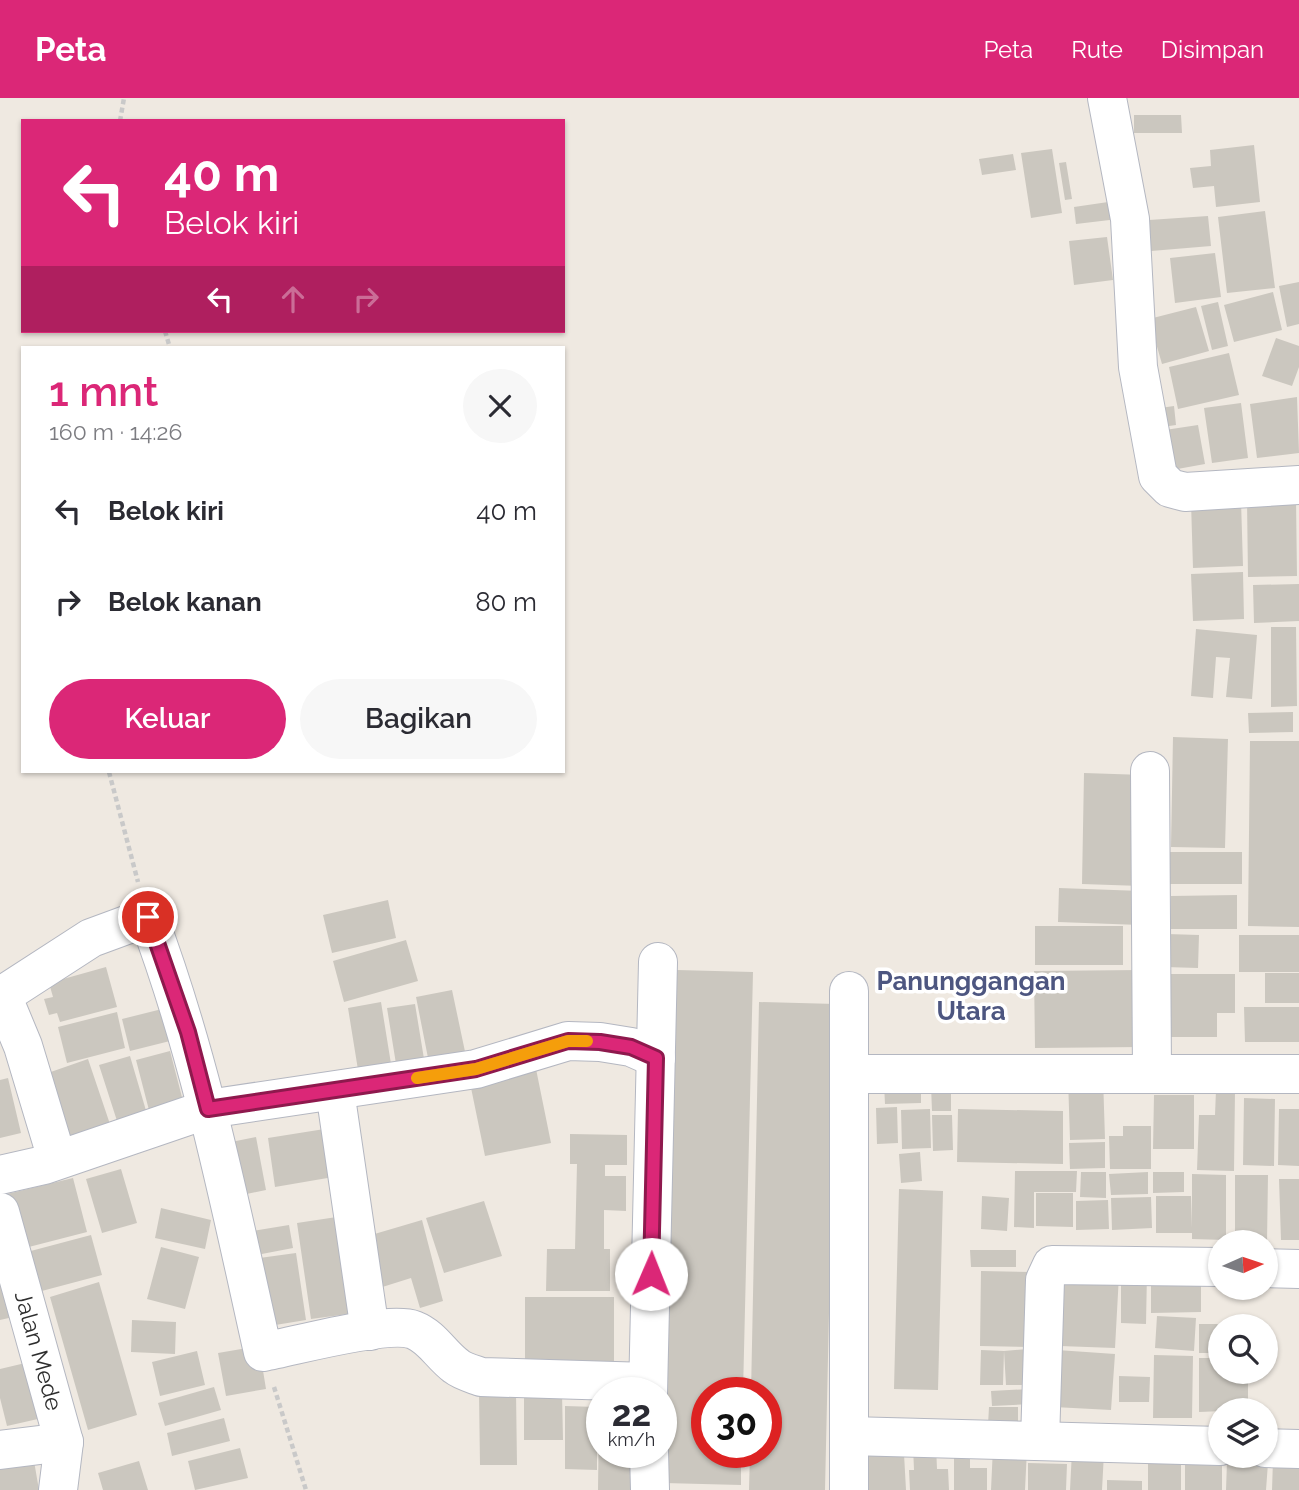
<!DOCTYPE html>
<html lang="id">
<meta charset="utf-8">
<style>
:root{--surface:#fff;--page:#f7f7f7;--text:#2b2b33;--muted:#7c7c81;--accent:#db2777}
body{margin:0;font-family:Raleway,sans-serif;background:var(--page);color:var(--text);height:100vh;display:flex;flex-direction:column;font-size:26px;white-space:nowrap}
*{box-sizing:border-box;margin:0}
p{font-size:23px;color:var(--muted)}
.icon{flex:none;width:38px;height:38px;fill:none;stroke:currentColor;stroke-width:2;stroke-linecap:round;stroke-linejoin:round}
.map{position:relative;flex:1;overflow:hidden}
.panel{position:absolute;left:21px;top:248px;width:544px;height:427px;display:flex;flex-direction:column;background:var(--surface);border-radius:0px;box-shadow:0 2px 5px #0004}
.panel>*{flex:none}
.guide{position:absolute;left:21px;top:21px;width:544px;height:214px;border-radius:0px;box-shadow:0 2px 5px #0004;background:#db2777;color:#fff;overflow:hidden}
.needle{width:46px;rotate:87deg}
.fabs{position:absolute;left:1208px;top:1132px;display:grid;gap:14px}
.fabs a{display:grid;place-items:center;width:70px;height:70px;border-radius:50%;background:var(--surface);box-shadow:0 2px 5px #0004;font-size:35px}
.speed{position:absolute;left:586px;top:1279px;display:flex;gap:14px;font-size:35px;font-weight:700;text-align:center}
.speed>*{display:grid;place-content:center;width:91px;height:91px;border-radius:50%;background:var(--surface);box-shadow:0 2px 5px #0004;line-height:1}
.speed small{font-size:18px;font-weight:400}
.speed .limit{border:10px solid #d22;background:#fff;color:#111}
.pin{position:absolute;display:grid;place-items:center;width:60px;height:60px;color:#fff;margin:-30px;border:4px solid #fff;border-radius:50%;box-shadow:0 2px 7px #0007}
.me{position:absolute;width:77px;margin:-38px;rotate:1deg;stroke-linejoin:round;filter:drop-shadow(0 0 5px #0008)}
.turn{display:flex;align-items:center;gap:24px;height:147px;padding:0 28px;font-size:32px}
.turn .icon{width:91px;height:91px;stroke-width:2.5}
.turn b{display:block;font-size:49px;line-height:60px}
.lanes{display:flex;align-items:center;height:66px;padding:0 28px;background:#0003;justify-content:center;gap:35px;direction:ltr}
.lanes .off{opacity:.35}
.round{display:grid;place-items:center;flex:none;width:74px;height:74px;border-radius:37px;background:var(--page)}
.summary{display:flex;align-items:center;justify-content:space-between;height:119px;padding:0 28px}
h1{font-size:42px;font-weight:600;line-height:52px;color:var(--accent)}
.cta{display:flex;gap:14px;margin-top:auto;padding:14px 28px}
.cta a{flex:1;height:80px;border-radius:42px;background:var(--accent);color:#fff;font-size:28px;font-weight:600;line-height:80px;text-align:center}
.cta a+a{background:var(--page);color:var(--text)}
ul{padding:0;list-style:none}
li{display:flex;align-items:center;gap:21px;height:91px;padding:0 28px}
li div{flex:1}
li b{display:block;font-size:26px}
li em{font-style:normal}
header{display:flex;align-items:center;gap:42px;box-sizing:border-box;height:98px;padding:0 35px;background:var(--accent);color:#fff}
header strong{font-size:33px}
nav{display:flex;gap:38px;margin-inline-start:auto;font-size:24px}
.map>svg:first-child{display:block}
.building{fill:#cbc7bf}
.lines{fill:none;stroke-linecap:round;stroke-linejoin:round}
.street-casing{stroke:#b4b7c1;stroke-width:40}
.path{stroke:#c9c9c9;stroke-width:4.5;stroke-dasharray:5 3.5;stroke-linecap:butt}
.street{stroke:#fff;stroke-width:38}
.route-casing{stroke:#8e194d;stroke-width:18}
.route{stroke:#db2777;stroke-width:12}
.slow{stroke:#f59e0b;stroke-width:12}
.labels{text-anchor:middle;stroke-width:7;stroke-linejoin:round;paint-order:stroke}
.street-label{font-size:23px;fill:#2e2e2e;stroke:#fff}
.quarter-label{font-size:26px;font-weight:bold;fill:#4d5680;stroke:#fff}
</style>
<header>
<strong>Peta</strong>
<nav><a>Peta</a><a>Rute</a><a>Disimpan</a></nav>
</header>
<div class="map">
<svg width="1299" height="1392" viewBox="0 0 1299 1392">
<rect width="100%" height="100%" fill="#efe9e1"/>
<path class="building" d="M 1134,17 L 1181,17 L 1182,35 L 1134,35 Z
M 1254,47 L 1260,104 L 1216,109 L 1214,88 L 1193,90 L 1190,70 L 1211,68 L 1210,52 Z
M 1052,51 L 1062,115 L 1031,120 L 1021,55 Z
M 1013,56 L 1016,72 L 982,77 L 979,61 Z
M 1066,64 L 1072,101 L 1065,102 L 1059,65 Z
M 1115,103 L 1118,121 L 1076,126 L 1074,109 Z
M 1265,113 L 1275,190 L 1227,195 L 1218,119 Z
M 1208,118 L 1211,148 L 1151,153 L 1149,122 Z
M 1107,139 L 1113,182 L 1074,187 L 1069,143 Z
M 1215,155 L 1221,199 L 1175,205 L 1170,160 Z
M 1299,184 L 1299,226 L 1287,229 L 1279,188 Z
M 1273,194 L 1282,232 L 1234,244 L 1224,207 Z
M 1218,204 L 1228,248 L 1212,252 L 1201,208 Z
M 1196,209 L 1209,253 L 1162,266 L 1149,221 Z
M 1276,240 L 1299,248 L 1299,269 L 1292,288 L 1262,278 Z
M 1229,255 L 1239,297 L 1178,311 L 1169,269 Z
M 1297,299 L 1299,355 L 1257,360 L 1250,306 Z
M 1241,305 L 1248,360 L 1212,365 L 1204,310 Z
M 1174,308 L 1176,327 L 1155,330 L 1153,311 Z
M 1198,327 L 1205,366 L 1172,372 L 1165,332 Z
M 1296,401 L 1297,478 L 1248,479 L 1247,402 Z
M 1241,403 L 1243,468 L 1193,470 L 1191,404 Z
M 1243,474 L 1244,521 L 1193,523 L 1191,476 Z
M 1299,486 L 1299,523 L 1254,525 L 1253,487 Z
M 1271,529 L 1296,529 L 1297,608 L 1271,609 Z
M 1196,531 L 1257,537 L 1252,601 L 1226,599 L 1230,560 L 1216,559 L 1213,600 L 1191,598 Z
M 1293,614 L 1293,634 L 1249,635 L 1248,615 Z
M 1173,639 L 1228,641 L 1225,750 L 1171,749 Z
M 1250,643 L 1299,643 L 1299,829 L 1248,828 Z
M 1084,675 L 1144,677 L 1141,788 L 1082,786 Z
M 1168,754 L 1242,754 L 1242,786 L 1168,786 Z
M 1059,790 L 1141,793 L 1140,827 L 1058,824 Z
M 1237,797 L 1237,831 L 1171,831 L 1171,798 Z
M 388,802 L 396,840 L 332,855 L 323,817 Z
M 1035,828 L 1123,828 L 1123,867 L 1035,867 Z
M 1167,836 L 1199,837 L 1198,870 L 1165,869 Z
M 1239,837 L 1299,837 L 1299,874 L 1239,874 Z
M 406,842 L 418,883 L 344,904 L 333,863 Z
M 106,869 L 117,909 L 60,924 L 57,915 L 49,917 L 44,901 L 53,899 L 49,885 Z
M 677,872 L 753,874 L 743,1295 L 707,1295 L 707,1354 L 741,1354 L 741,1387 L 664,1385 Z
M 1141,872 L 1142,949 L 1035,950 L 1034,873 Z
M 1265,875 L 1299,875 L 1299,905 L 1265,905 Z
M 1165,876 L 1235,876 L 1235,915 L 1217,915 L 1217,939 L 1170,939 Z
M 452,892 L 467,963 L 430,970 L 416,899 Z
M 381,904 L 392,972 L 359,978 L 348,910 Z
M 759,904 L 836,906 L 825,1392 L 749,1392 L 750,1354 L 766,1354 L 766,1295 L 751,1295 Z
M 415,906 L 425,967 L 397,972 L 387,910 Z
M 170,909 L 178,941 L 130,953 L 122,921 Z
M 1244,909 L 1299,909 L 1299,944 L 1245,944 Z
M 117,914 L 125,950 L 67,965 L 58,929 Z
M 170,953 L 184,1007 L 150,1016 L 136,962 Z
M 130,958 L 147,1016 L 118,1026 L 99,967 Z
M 88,961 L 114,1038 L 71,1052 L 45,976 Z
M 535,966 L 551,1045 L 485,1058 L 469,980 Z
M 1103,979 L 1105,1041 L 1070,1042 L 1068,980 Z
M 8,980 L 21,1035 L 0,1040 L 0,982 Z
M 884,986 L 921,986 L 921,1005 L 885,1006 Z
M 931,988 L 951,988 L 951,1013 L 932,1013 Z
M 1216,992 L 1235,993 L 1234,1073 L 1197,1072 L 1199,1017 L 1215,1017 Z
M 1154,997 L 1194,997 L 1194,1051 L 1153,1051 Z
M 1244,1000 L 1275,1001 L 1274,1068 L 1243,1067 Z
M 897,1009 L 898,1045 L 877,1046 L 876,1010 Z
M 930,1011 L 931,1050 L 902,1051 L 901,1012 Z
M 958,1011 L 1063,1013 L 1063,1066 L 957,1064 Z
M 1279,1011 L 1299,1011 L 1299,1068 L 1278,1067 Z
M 932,1017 L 952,1017 L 953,1052 L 933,1053 Z
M 1123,1028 L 1151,1028 L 1151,1071 L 1110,1071 L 1109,1038 L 1123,1038 Z
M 337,1029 L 345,1077 L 275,1089 L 268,1040 Z
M 570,1036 L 627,1037 L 627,1067 L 605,1067 L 605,1078 L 626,1078 L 626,1113 L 604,1112 L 604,1151 L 610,1151 L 610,1193 L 546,1193 L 547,1151 L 575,1151 L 577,1066 L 570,1066 Z
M 256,1039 L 266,1092 L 237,1098 L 226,1045 Z
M 1105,1044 L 1105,1070 L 1070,1071 L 1069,1045 Z
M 920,1054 L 922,1083 L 901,1085 L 899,1056 Z
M 121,1071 L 137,1125 L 102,1135 L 86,1081 Z
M 1015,1073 L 1077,1073 L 1076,1094 L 1034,1094 L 1034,1130 L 1014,1129 Z
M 1081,1074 L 1106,1074 L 1106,1100 L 1080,1099 Z
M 1148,1074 L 1148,1096 L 1111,1097 L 1109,1076 Z
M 1153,1074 L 1184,1074 L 1184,1094 L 1153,1095 Z
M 1192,1076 L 1226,1077 L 1226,1142 L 1192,1141 L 1192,1135 L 1156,1135 L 1156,1098 L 1191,1098 L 1192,1130 Z
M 1235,1077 L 1268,1077 L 1267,1144 L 1235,1144 Z
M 73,1080 L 87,1134 L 21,1151 L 7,1096 Z
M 1279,1081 L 1299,1081 L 1299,1142 L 1281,1142 Z
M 899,1091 L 943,1093 L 938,1292 L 894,1291 Z
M 1036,1095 L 1073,1095 L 1073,1129 L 1036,1128 Z
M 982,1098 L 1009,1100 L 1007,1133 L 981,1131 Z
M 1151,1099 L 1152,1130 L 1112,1132 L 1111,1100 Z
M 1108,1102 L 1109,1131 L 1076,1132 L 1076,1103 Z
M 484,1103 L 502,1158 L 444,1175 L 426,1120 Z
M 161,1110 L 211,1122 L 205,1151 L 155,1140 Z
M 350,1117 L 363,1214 L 311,1221 L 297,1125 Z
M 422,1122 L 443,1203 L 420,1210 L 411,1180 L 376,1191 L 361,1140 Z
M 289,1127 L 293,1150 L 251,1158 L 247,1134 Z
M 91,1137 L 102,1177 L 38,1194 L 27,1154 Z
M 161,1149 L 199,1159 L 185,1211 L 147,1201 Z
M 970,1152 L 1016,1152 L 1016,1169 L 971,1169 Z
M 296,1155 L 306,1222 L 263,1229 L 252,1161 Z
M 981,1173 L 1031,1174 L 1030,1249 L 980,1248 Z
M 1121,1173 L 1147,1174 L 1146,1226 L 1121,1225 Z
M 0,1174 L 22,1217 L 0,1222 Z
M 1119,1177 L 1115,1250 L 1060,1248 L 1063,1181 Z
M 1151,1180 L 1201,1180 L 1201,1214 L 1151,1215 Z
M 99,1184 L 137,1317 L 88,1332 L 50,1199 Z
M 525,1199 L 614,1199 L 614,1271 L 525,1270 Z
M 1157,1218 L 1196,1220 L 1194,1253 L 1155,1250 Z
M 132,1222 L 176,1224 L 175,1256 L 131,1254 Z
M 1199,1226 L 1220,1226 L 1220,1255 L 1199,1255 Z
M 259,1248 L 266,1291 L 226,1298 L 218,1255 Z
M 1028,1251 L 1029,1287 L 1006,1287 L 1004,1253 Z
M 981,1252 L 1004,1253 L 1003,1287 L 980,1287 Z
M 1057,1252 L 1115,1256 L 1111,1312 L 1054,1309 Z
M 197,1253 L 205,1287 L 160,1298 L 152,1264 Z
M 1154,1257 L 1193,1258 L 1192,1320 L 1153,1320 Z
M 1199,1260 L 1220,1260 L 1220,1274 L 1248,1274 L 1248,1312 L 1199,1314 Z
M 38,1262 L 51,1318 L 7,1328 L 0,1300 L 0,1271 Z
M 1119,1278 L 1150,1279 L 1149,1304 L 1119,1304 Z
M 214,1289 L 221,1312 L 165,1328 L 158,1305 Z
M 1030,1291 L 1031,1306 L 992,1308 L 991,1293 Z
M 479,1294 L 516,1294 L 517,1367 L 480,1367 Z
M 562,1295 L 563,1342 L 524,1342 L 524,1296 Z
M 565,1308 L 597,1309 L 597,1372 L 565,1371 Z
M 989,1309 L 1018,1309 L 1018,1327 L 988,1327 Z
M 599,1313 L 602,1313 L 602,1354 L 632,1354 L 632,1392 L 598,1392 Z
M 224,1320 L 230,1343 L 172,1358 L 167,1335 Z
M 913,1348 L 936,1348 L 937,1371 L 948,1371 L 949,1392 L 910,1392 L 909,1372 L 914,1372 Z
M 993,1349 L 1027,1351 L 1025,1392 L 991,1392 Z
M 240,1350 L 248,1380 L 195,1392 L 188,1363 Z
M 954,1352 L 970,1352 L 970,1370 L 987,1370 L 987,1392 L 954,1392 Z
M 1072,1353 L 1104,1355 L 1102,1392 L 1070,1392 Z
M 904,1356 L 906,1392 L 867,1392 L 865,1357 Z
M 1148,1358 L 1181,1359 L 1181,1392 L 1148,1392 Z
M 1273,1362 L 1299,1363 L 1299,1392 L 1272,1392 Z
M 34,1363 L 39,1392 L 0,1392 L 0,1369 Z
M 139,1363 L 148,1392 L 103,1392 L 98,1375 Z
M 1185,1363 L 1222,1363 L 1222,1392 L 1185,1392 Z
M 1227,1364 L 1268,1365 L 1266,1392 L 1226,1392 Z
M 1028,1365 L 1067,1366 L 1066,1392 L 1028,1392 Z
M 1107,1382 L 1142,1383 L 1142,1392 L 1107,1392 Z"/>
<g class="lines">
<g class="street-casing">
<g id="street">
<path d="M 1107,0 L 1130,121 L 1138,269 L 1158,378 L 1170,390 L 1185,394 L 1299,387"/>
<path d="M 1150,673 L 1152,975"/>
<path d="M 849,976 L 1299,976"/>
<path d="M 335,993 L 370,1233"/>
<path d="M 57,1061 L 23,948 L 6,907 L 6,895 L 91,840 L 148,819 C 201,960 230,1107 263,1254 C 296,1248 387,1222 414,1232 C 432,1239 441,1257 456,1268 C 462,1273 473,1276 481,1279 L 648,1284"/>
<path d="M 0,1077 L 44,1067 L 208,1011 L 476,971 L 568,943 L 600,944 L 631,949 L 656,960"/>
<path id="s1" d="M 0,1114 L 64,1344 L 58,1392"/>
<path d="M 1265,1170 L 1299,1171"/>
<path d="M 648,1295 L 658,864"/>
<path d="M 849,1338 L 1220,1348"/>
<path d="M 1040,1343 L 1045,1182 L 1052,1167 L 1220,1169"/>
<path d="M 1265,1350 L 1299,1351"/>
<path d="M 0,1352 L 64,1344"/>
<path d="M 649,1354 L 650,1392"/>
<path d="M 849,1392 L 849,893"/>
</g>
</g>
<path class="path" d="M 120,23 L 124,0
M 165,233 L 170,250
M 109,674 L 138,784
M 274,1289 L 306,1392"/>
<use href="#street" class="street"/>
</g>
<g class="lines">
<g class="route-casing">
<path id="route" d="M 148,819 L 188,934 L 208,1011 L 476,971 L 568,943 L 600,944 L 631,949 L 656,960 L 651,1176"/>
</g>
<use href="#route" class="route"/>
<path class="slow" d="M 417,980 L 476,971 L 568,943 L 587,943"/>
</g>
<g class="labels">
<g class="street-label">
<text dy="8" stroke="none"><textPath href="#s1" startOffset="144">Jalan Mede</textPath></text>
</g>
<g class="quarter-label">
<text x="971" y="892">Panunggangan<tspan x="971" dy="30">Utara</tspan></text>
</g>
</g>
</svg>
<div class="fabs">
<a><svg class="needle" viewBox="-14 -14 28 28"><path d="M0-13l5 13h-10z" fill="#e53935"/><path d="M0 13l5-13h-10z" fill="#7c7c81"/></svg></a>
<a><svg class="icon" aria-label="search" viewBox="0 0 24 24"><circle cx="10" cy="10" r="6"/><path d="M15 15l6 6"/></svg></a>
<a><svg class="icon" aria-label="layers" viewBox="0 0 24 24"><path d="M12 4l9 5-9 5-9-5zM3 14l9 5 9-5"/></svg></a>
</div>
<div class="speed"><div>22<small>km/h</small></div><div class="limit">30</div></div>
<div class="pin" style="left:148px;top:819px;background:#d93025"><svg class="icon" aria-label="arrive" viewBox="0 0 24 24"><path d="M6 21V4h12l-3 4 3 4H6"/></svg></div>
<svg class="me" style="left:651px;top:1176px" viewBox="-20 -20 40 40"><circle r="19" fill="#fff"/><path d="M0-13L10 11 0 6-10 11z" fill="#db2777"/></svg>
<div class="guide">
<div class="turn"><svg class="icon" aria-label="left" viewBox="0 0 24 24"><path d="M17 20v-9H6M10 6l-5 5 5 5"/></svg><div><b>40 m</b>Belok kiri</div></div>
<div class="lanes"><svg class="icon" aria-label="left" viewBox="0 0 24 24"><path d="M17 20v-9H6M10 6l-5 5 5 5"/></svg><svg class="icon off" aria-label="ahead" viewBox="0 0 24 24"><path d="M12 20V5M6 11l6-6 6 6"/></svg><svg class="icon off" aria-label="right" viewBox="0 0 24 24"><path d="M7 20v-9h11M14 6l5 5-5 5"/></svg></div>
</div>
<section class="panel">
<div class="summary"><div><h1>1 mnt</h1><p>160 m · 14:26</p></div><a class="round"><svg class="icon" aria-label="close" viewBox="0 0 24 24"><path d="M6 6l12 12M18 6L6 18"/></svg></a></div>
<ul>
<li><svg class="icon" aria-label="left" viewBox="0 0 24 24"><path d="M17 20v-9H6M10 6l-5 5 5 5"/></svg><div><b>Belok kiri</b></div><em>40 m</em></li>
<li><svg class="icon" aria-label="right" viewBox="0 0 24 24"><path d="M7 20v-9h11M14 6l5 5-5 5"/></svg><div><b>Belok kanan</b></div><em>80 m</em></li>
</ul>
<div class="cta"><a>Keluar</a><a>Bagikan</a></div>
</section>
</div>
